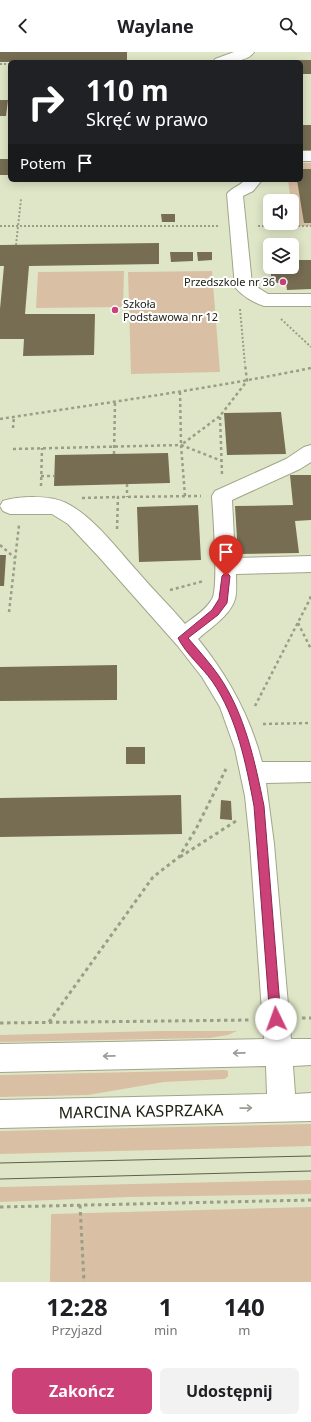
<!DOCTYPE html>
<html lang="pl">
<meta charset="utf-8">
<style>
:root{--surface:#fff;--page:#f2f2f2;--text:#202124;--muted:#757577;--accent:#cc4178}
body{margin:0;font-family:"Noto Sans",sans-serif;background:var(--page);color:var(--text);height:100vh;display:flex;flex-direction:column;font-size:15px;white-space:nowrap}
*{box-sizing:border-box;margin:0}
p{font-size:13px;color:var(--muted)}
.icon{flex:none;width:22px;height:22px;fill:none;stroke:currentColor;stroke-width:2;stroke-linecap:round;stroke-linejoin:round}
.map{position:relative;height:1230px;overflow:hidden}
.drawer{display:flex;flex-direction:column;background:var(--surface);flex:1}
.drawer>*{flex:none}
.top-card{position:absolute;left:8px;top:8px;width:295px;height:122px;border-radius:6px;box-shadow:0 2px 10px #0003;background:#202124;color:#fff;overflow:hidden}
.buttons{position:absolute;left:263px;top:142px;display:grid;gap:8px}
.buttons a{display:grid;place-items:center;width:36px;height:36px;border-radius:6px;background:var(--surface);box-shadow:0 2px 10px #0003;font-size:20px}
.pin{position:absolute;display:grid;place-items:center;width:34px;height:34px;color:#fff;margin:-41px -17px;border-radius:50% 50% 50% 0;rotate:-45deg;box-shadow:0 0 4px #0007}
.pin .icon{rotate:45deg}
.me{position:absolute;width:44px;margin:-22px;rotate:357deg;stroke-linejoin:round;filter:drop-shadow(0 0 3px #0008)}
.turn{display:flex;align-items:center;gap:14px;height:84px;padding:0 12px;font-size:18px}
.turn .icon{width:52px;height:52px;stroke-width:2.5}
.turn b{display:block;font-size:28px;line-height:34px}
.then{display:flex;align-items:center;height:38px;padding:0 12px;background:#0003;gap:8px;font-size:15px}
.eta{display:flex;justify-content:space-evenly;align-items:center;height:68px;text-align:center}
.eta b{font-size:24px;font-weight:700;line-height:28px}
.primary-button{display:flex;gap:8px;margin-top:auto;padding:8px 12px}
.primary-button a{flex:1;height:46px;border-radius:6px;background:var(--accent);color:#fff;font-size:16px;font-weight:700;line-height:46px;text-align:center}
.primary-button a+a{background:var(--page);color:var(--text)}
header{display:flex;justify-content:space-between;align-items:center;height:52px;padding:0 12px;background:var(--surface);font-size:18px;font-weight:700}
.map>svg:first-child{display:block}
.green{fill:#d9c0a4}
.building{fill:#766d52}
.lines{fill:none;stroke-linecap:round;stroke-linejoin:round}
.minor-casing{stroke:#a0a689;stroke-width:2}
.path-far2{stroke:#999e86;stroke-width:2;stroke-dasharray:2 2;stroke-linecap:butt}
.path-far1{stroke:#999e86;stroke-width:2.5;stroke-dasharray:3 3;stroke-linecap:butt}
.path{stroke:#999e86;stroke-width:3;stroke-dasharray:3.5 3.5;stroke-linecap:butt}
.minor{fill:#fff;fill-rule:evenodd}
.tram{stroke:#5c604e;stroke-width:1}
.oneway{stroke:#9b9c96}
.route{fill:#cc4178;stroke:#852a4e}
.poi-dot{fill:#cc4178;stroke:#fff;stroke-width:1.5}
.labels{text-anchor:middle;stroke-width:4;stroke-linejoin:round;paint-order:stroke}
.far-poi-label{font-size:11px;fill:#202216;stroke:#fff;text-anchor:end}
.near-street-label{font-size:16px;fill:#202216;stroke:#fff}
</style>
<header><svg class="icon" aria-label="back" viewBox="0 0 24 24"><path d="M15 5l-7 7 7 7"/></svg>Waylane<svg class="icon" aria-label="search" viewBox="0 0 24 24"><circle cx="10" cy="10" r="6"/><path d="M15 15l6 6"/></svg></header>
<div class="map">
<svg width="311" height="1230" viewBox="0 0 311 1230">
<rect width="100%" height="100%" fill="#dfe6c7"/>
<path class="green" d="M 301,111 L 311,111 L 311,174 L 294,174 L 292,149 L 291,149 L 288,128 L 301,128 Z
M 124,219 L 123,255 L 36,256 L 38,220 Z
M 212,219 L 220,320 L 131,322 L 128,220 Z
M 158,979 L 237,979 L 228,983 L 210,986 L 0,990 L 0,983 Z
M 225,1018 L 228,1019 L 228,1024 L 225,1027 L 164,1030 L 88,1043 L 0,1045 L 0,1023 Z
M 311,1072 L 311,1094 L 0,1102 L 0,1079 Z
M 311,1128 L 311,1142 L 130,1145 L 0,1150 L 0,1135 Z
M 311,1155 L 311,1230 L 50,1230 L 51,1162 Z"/>
<path class="building" d="M 0,0 L 127,0 L 127,9 L 0,10 Z
M 254,8 L 311,8 L 311,22 L 301,22 L 301,10 L 254,10 Z
M 0,48 L 8,48 L 6,64 L 0,64 Z
M 301,73 L 311,73 L 311,100 L 301,100 Z
M 0,107 L 10,107 L 10,123 L 0,123 Z
M 301,117 L 311,117 L 311,171 L 304,171 L 297,128 L 301,128 Z
M 161,162 L 175,162 L 175,170 L 162,170 Z
M 159,191 L 159,212 L 29,214 L 25,262 L 95,262 L 94,303 L 23,304 L 24,287 L 0,287 L 0,257 L 4,214 L 0,214 L 0,193 Z
M 170,200 L 193,200 L 193,209 L 171,210 Z
M 197,200 L 212,200 L 212,208 L 198,209 Z
M 292,208 L 311,208 L 311,237 L 287,238 L 286,231 L 272,231 L 270,215 L 292,215 Z
M 281,360 L 286,402 L 227,403 L 224,361 Z
M 168,401 L 170,431 L 54,434 L 55,403 Z
M 290,423 L 311,423 L 311,468 L 295,469 L 299,501 L 238,502 L 235,454 L 293,453 Z
M 198,453 L 201,508 L 139,510 L 137,455 Z
M 0,503 L 6,503 L 4,534 L 0,534 Z
M 117,613 L 117,648 L 0,649 L 0,615 Z
M 126,695 L 145,695 L 145,712 L 126,712 Z
M 181,743 L 182,782 L 0,785 L 0,746 Z
M 221,748 L 231,749 L 232,768 L 220,767 Z"/>
<g class="lines">
<g class="minor-casing">
<path id="minor" d="M 234,0 L 254,0 C 247,11 225,10 213,10 L 215,7 Z
M 301,99 L 311,99 L 311,109 L 301,109 Z
M 245,128 L 262,128 L 253,139 L 243,144 L 252,232 L 268,242 L 311,242 L 311,254 L 264,254 C 254,251 241,243 235,235 L 227,142 C 231,136 240,134 245,128 Z
M 311,393 L 311,410 L 300,417 L 232,448 L 235,506 L 311,504 L 311,520 L 236,522 C 236,530 237,540 235,547 C 230,564 210,576 198,587 C 228,624 250,664 262,710 L 311,710 L 311,730 L 266,731 L 274,792 L 291,987 L 311,987 L 311,1013 L 293,1014 L 295,1042 L 311,1041 L 311,1069 L 0,1076 L 0,1048 L 267,1042 L 266,1014 L 0,1020 L 0,992 L 264,987 L 250,792 L 245,744 L 235,697 L 220,655 L 202,625 L 177,593 L 99,505 L 68,472 L 52,462 L 10,462 L 3,459 L 0,454 L 3,449 C 19,444 51,443 66,451 C 93,464 118,498 138,520 C 153,538 170,554 185,572 C 194,565 206,558 212,547 C 219,537 213,461 212,444 L 215,439 L 286,407 L 304,395 Z"/>
</g>
<path class="path-far2" d="M 0,12 L 10,12
M 0,174 L 219,174
M 258,174 L 311,174
M 16,193 L 21,147
M 240,257 L 245,313
M 281,267 L 311,295"/>
<path class="path-far1" d="M 180,340 L 181,392
M 0,367 C 104,351 208,337 311,316
M 13,376 L 14,365
M 13,397 L 181,393 L 222,409
M 114,402 L 115,350
M 222,422 L 220,364 L 247,329 L 245,312
M 41,424 L 54,424
M 127,432 L 127,445
M 41,434 L 42,396
M 185,444 L 181,393 L 220,364
M 82,446 L 118,445
M 117,477 L 118,445 L 201,444
M 0,493 L 15,506
M 170,538 L 204,529
M 9,560 L 19,473
M 298,571 L 311,597
M 255,654 L 310,547 L 311,542
M 263,672 L 311,671"/>
<path class="path" d="M 180,805 L 236,769
M 302,966 L 311,966
M 49,970 L 153,825 L 179,805 L 196,777 L 226,717
M 0,971 L 251,968
M 80,1153 L 84,1230
M 0,1155 L 311,1148"/>
<use href="#minor" class="minor"/>
<path class="tram" d="M 0,1111 L 311,1104
M 0,1127 L 311,1119"/>
</g>
<defs><path id="oneway-shaft" d="M-6 0H5M1.5-3L5.5 0L1.5 3" fill="none" stroke-width="1.6" stroke-linecap="round" stroke-linejoin="round"/></defs>
<g class="oneway">
<use href="#oneway-shaft" transform="translate(239 1001) rotate(179)"/>
<use href="#oneway-shaft" transform="translate(109 1004) rotate(179)"/>
<use href="#oneway-shaft" transform="translate(246 1056) rotate(-1)"/>
</g>
<path class="route" d="M 226,520 L 230,524 L 227,551 L 218,563 L 188,586 C 199,599 210,611 219,624 C 245,662 255,710 264,754 L 281,967 L 280,971 L 276,973 L 272,971 L 270,967 L 254,754 C 246,712 237,665 212,629 C 202,615 186,602 178,586 L 212,558 L 219,547 L 222,524 Z"/>
<g class="poi-dot">
<circle cx="283" cy="230" r="4"/>
<circle cx="115" cy="258" r="4"/>
</g>
<g class="labels">
<g class="far-poi-label">
<text x="275" y="234">Przedszkole nr 36</text>
<text x="123" y="256" text-anchor="start">Szkoła<tspan x="123" dy="13">Podstawowa nr 12</tspan></text>
</g>
<g class="near-street-label">
<text transform="translate(141 1059) rotate(-1)" y="6">MARCINA KASPRZAKA</text>
</g>
</g>
</svg>
<div class="buttons">
<a><svg class="icon" aria-label="sound" viewBox="0 0 24 24"><path d="M4 9h4l5-4v14l-5-4H4zM17 9q2 3 0 6"/></svg></a>
<a><svg class="icon" aria-label="layers" viewBox="0 0 24 24"><path d="M12 4l9 5-9 5-9-5zM3 14l9 5 9-5"/></svg></a>
</div>
<div class="pin" style="left:226px;top:524px;background:#d93025"><svg class="icon" aria-label="arrive" viewBox="0 0 24 24"><path d="M6 21V4h12l-3 4 3 4H6"/></svg></div>
<svg class="me" style="left:276px;top:967px" viewBox="-20 -20 40 40"><circle r="19" fill="#fff"/><path d="M0-13L10 11 0 6-10 11z" fill="#cc4178"/></svg>
<div class="top-card">
<div class="turn"><svg class="icon" aria-label="right" viewBox="0 0 24 24"><path d="M7 20v-9h11M14 6l5 5-5 5"/></svg><div><b>110 m</b>Skręć w prawo</div></div>
<div class="then">Potem<svg class="icon" aria-label="arrive" viewBox="0 0 24 24"><path d="M6 21V4h12l-3 4 3 4H6"/></svg></div>
</div>
</div>
<section class="drawer">
<div class="eta">
<div><b>12:28</b><p>Przyjazd</p></div>
<div><b>1</b><p>min</p></div>
<div><b>140</b><p>m</p></div>
</div>
<div class="primary-button"><a>Zakończ</a><a>Udostępnij</a></div>
</section>
